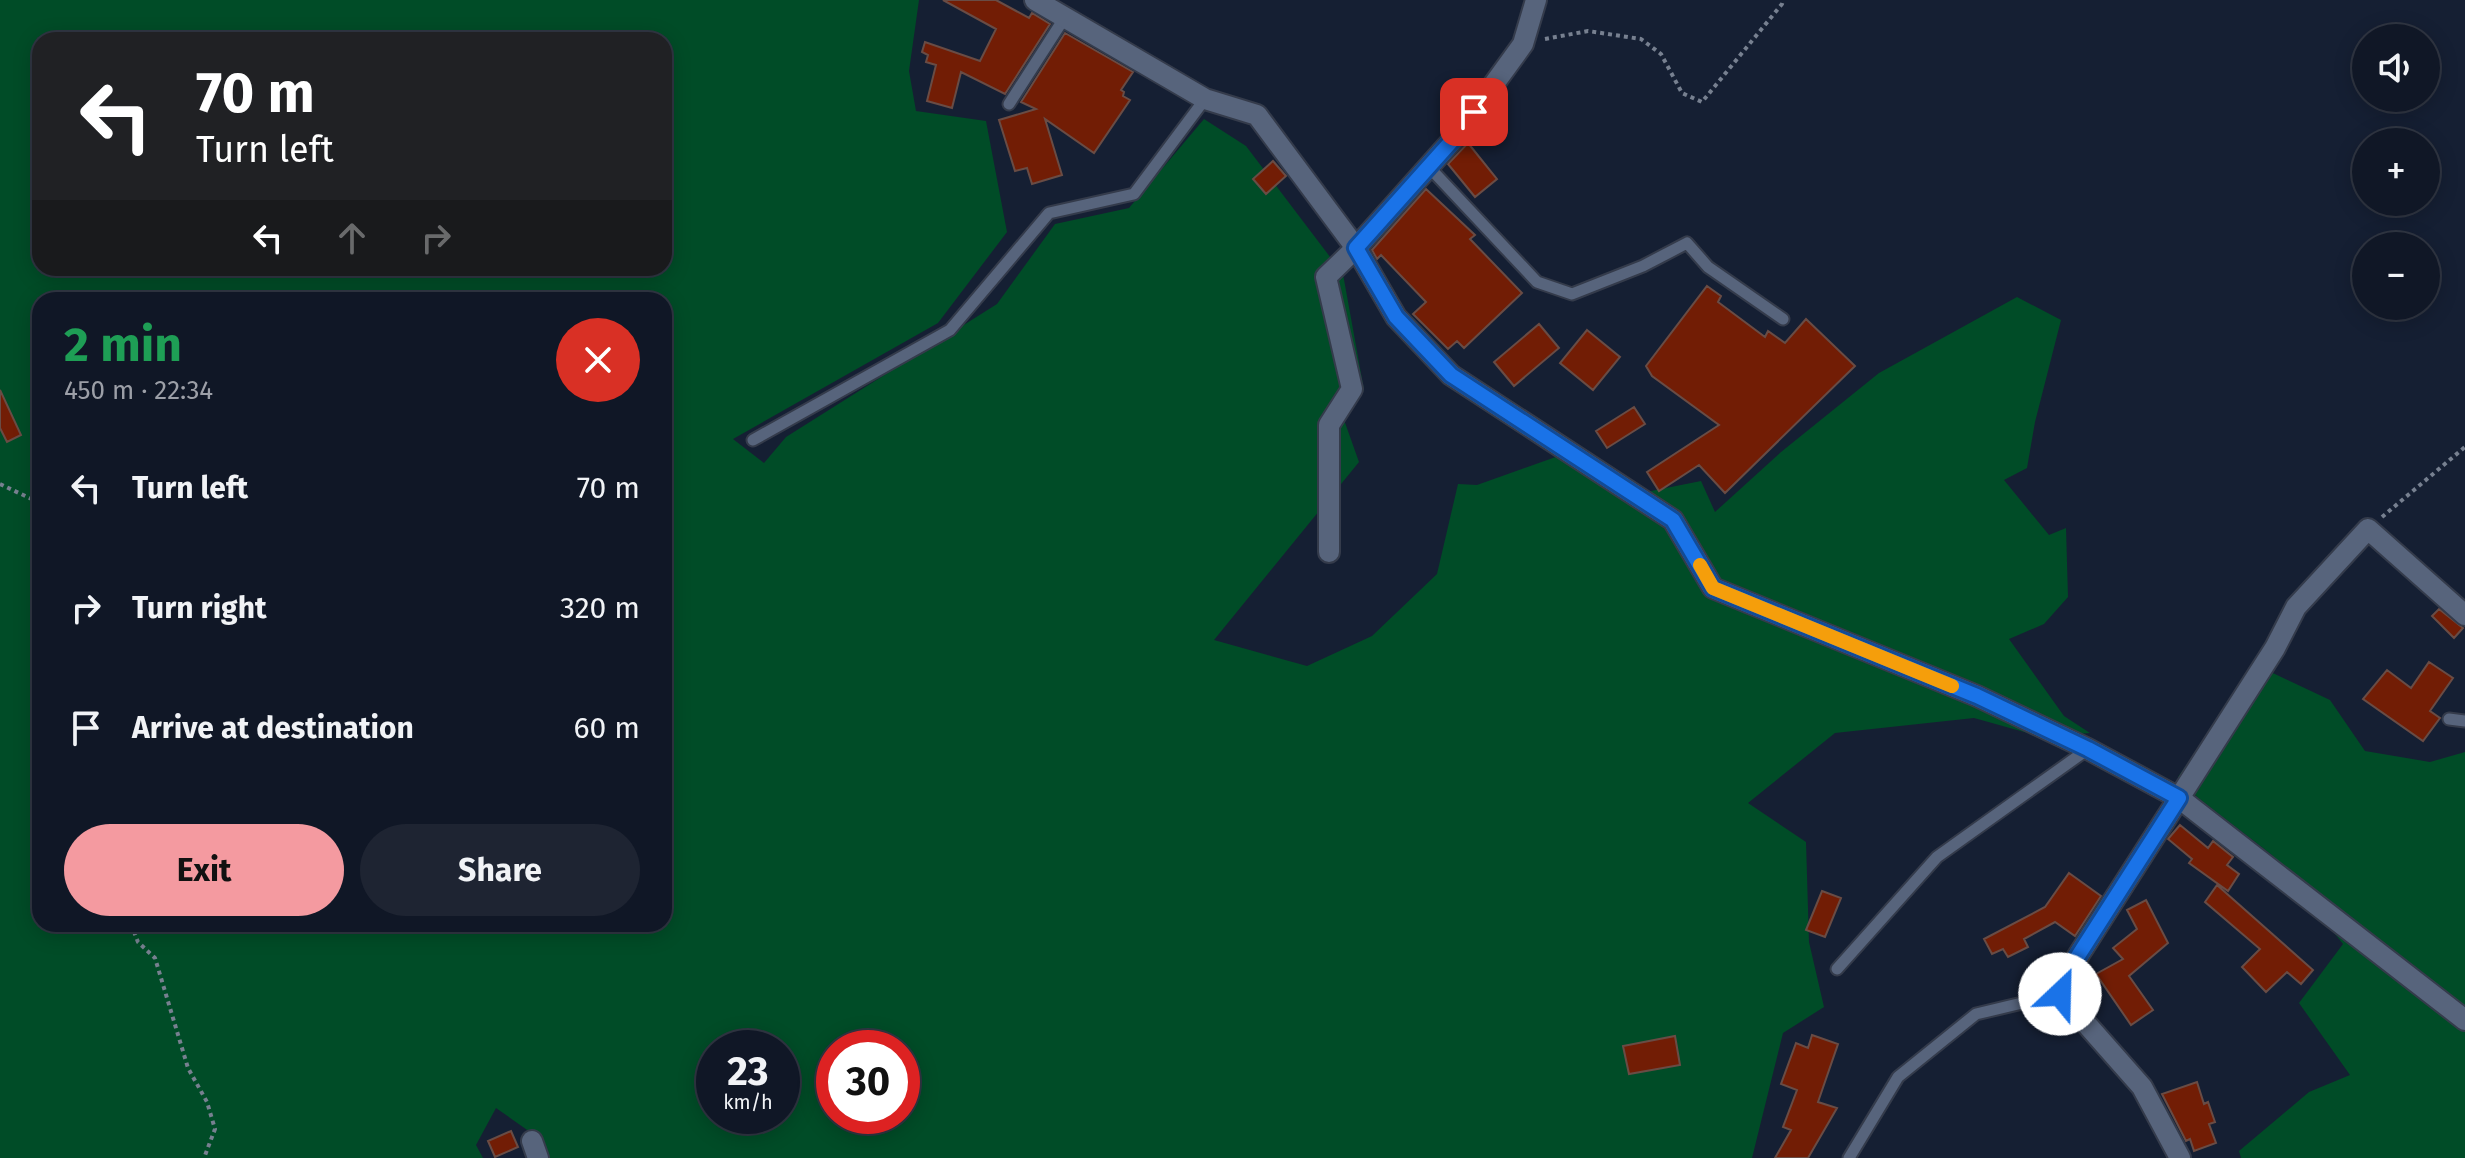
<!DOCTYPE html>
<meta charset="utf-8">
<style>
:root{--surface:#101726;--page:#1e2432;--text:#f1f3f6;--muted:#9c9fa7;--line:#303643;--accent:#f49aa0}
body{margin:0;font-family:"Fira Sans",sans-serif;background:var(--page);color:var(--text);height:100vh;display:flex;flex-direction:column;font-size:30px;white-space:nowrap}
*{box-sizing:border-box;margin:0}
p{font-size:26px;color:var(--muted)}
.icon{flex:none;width:44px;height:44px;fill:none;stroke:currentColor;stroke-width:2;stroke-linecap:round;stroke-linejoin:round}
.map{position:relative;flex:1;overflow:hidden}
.panel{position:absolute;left:32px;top:292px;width:640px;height:640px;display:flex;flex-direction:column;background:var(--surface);border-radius:24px;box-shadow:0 4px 20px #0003,0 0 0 2px var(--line)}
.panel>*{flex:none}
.top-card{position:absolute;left:32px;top:32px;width:640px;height:244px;border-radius:24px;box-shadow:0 4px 20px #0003,0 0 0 2px var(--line);background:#202124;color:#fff;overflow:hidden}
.fabs{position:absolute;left:2352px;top:24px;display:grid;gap:16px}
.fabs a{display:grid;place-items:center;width:88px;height:88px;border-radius:50%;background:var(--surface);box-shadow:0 4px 20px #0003,0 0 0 2px var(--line);font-size:40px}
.speed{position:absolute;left:696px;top:1030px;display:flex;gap:16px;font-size:40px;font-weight:700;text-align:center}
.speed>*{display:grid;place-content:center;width:104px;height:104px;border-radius:50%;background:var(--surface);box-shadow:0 4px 20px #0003,0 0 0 2px var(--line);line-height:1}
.speed small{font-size:20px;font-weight:400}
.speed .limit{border:12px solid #d22;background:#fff;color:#111}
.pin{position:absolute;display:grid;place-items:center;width:68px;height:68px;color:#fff;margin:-34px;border-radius:16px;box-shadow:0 4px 12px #0006}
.me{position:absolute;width:88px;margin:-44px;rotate:24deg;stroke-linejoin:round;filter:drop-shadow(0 0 6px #0008)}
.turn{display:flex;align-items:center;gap:28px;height:168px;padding:0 32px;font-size:36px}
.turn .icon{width:104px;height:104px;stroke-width:2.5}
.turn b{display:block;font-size:56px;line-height:68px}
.lanes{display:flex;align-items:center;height:76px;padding:0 32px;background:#0003;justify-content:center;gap:40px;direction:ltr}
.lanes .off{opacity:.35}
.round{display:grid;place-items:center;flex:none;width:84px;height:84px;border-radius:42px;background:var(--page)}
.headline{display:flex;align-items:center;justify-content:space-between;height:136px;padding:0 32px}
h1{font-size:48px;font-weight:700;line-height:60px;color:#1e9e55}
.primary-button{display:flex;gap:16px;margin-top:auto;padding:16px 32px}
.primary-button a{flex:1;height:92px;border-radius:48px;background:var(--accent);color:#111;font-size:32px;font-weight:700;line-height:92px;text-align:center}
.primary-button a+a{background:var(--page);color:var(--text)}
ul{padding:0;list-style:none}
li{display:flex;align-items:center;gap:24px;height:120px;padding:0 32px}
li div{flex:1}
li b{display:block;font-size:30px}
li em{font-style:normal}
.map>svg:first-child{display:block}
.green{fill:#004c27;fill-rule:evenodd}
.water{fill:#2b6c83}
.building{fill:#721d05;stroke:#694c45;stroke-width:2}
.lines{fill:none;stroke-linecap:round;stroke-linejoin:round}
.service-casing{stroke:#343b4b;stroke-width:15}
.minor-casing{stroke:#343b4b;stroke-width:24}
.path{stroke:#778090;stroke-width:4;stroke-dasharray:4 4;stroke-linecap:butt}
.service{stroke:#57647c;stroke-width:11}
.minor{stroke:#57647c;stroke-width:20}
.route-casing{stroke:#114b97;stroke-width:20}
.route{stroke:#1a73e8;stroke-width:14}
.slow{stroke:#f59e0b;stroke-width:14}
</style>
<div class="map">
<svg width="2465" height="1158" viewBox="0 0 2465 1158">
<rect width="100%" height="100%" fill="#151f33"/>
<path class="green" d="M 0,0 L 919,0 L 909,71 L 916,111 L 986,121 L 1007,232 L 938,323 L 733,439 L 764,463 L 786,437 L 997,304 L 1055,224 L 1129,208 L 1204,119 L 1246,146 L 1343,274 L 1364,390 L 1343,417 L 1359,462 L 1214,640 L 1307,666 L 1372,636 L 1437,574 L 1458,484 L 1477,485 L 1581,448 L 1646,492 L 1701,481 L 1715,512 L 1781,452 L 1879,373 L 2017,297 L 2061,320 L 2035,422 L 2027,468 L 2004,480 L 2049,535 L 2066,528 L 2068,597 L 2044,624 L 2009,639 L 2064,716 L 2090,733 L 2042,737 L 1974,718 L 1835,733 L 1748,803 L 1806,842 L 1809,942 L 1824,1007 L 1783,1033 L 1752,1158 L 546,1158 L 540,1139 L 496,1108 L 476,1145 L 483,1158 L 0,1158 ZM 40,40 L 664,40 L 664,268 L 40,268 ZM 40,300 L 664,300 L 664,924 L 40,924 ZM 714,1048 L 782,1048 L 782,1116 L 714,1116 ZM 834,1048 L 902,1048 L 902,1116 L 834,1116 Z
M 2256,665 L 2330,700 L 2365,751 L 2430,762 L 2465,752 L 2465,1158 L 2241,1158 L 2239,1151 L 2309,1092 L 2350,1075 L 2299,1003 L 2343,944 L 2272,855 L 2198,798 L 2178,777 Z"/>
<path class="water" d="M 40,605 L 40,675 C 31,655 32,633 33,611 Z"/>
<path class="building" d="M 943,0 L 996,0 L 1029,18 L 1032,13 L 1050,24 L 1005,94 L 961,72 L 952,108 L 927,101 L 936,65 L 926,62 L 928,55 L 922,52 L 925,42 L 980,61 L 996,29 Z
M 1065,33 L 1133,72 L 1121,90 L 1124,92 L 1123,96 L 1130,100 L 1094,153 L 1045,119 L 1062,175 L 1032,184 L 1027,168 L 1015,171 L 999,120 L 1036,109 L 1021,102 Z
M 1468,143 L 1497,179 L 1475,197 L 1448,164 Z
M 1273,161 L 1286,176 L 1266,194 L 1253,179 Z
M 1426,189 L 1475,235 L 1470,239 L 1522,293 L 1464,348 L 1457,341 L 1448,349 L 1413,314 L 1426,302 L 1381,255 L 1377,259 L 1372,250 Z
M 1707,286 L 1721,296 L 1718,302 L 1765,337 L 1768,331 L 1785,343 L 1806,319 L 1855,366 L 1725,493 L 1699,465 L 1659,491 L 1647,472 L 1719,425 L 1652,376 L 1646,366 Z
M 1539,324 L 1559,348 L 1514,386 L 1494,362 Z
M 1587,330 L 1620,357 L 1593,390 L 1560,363 Z
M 0,390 L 21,435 L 7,442 L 0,428 Z
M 1634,407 L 1645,424 L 1607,448 L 1596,431 Z
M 2439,609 L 2463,628 L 2454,638 L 2432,616 Z
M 2429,662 L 2453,678 L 2430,711 L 2440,718 L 2423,741 L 2363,699 L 2387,670 L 2411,688 Z
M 2180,825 L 2208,848 L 2213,841 L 2233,857 L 2227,865 L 2239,874 L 2228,891 L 2189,863 L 2192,859 L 2168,839 Z
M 2069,873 L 2101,896 L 2075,936 L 2055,922 L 2024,939 L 2028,947 L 2008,957 L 2003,949 L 1992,954 L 1984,939 L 2045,907 Z
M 2217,885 L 2313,970 L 2301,984 L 2287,972 L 2266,992 L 2242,967 L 2260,949 L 2205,902 Z
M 1822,891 L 1841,898 L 1825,937 L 1806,930 Z
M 2146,900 L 2168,943 L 2129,976 L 2153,1010 L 2131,1025 L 2096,974 L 2123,959 L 2113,948 L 2137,929 L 2127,910 Z
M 1812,1035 L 1838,1044 L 1818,1102 L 1837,1108 L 1808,1158 L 1775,1158 L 1791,1130 L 1783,1127 L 1797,1090 L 1781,1084 L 1796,1043 L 1808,1048 Z
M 1675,1036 L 1680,1065 L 1629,1074 L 1623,1046 Z
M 2197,1082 L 2204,1104 L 2208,1102 L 2215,1122 L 2209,1124 L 2216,1143 L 2194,1151 L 2190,1139 L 2186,1141 L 2162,1094 Z
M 511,1131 L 518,1147 L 495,1157 L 488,1141 Z"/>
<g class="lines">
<g class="service-casing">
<path id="service" d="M 1009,104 L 1065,17
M 1429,167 L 1537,282 L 1572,294 L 1643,266 L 1687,243 L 1708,267 L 1783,319
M 753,440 L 950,330 L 1049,213 L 1134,194 L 1205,99
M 2449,719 L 2465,721
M 1837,969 L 1937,857 L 2088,749
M 1849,1158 L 1898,1077 L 1976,1014 L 2060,994"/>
</g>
<g class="minor-casing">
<path id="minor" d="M 1035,0 L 1205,99 L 1257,115 L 1356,248 L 1396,317 L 1451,375 L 1673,520 L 1713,588 L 1977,696 L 2088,749 L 2179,798 L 2465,1020
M 1329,552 L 1329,425 L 1352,389 L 1326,277 L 1356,248 L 1457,135 L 1523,44 L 1536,0
M 532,1141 L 538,1158
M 2180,1158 L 2142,1087 L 2060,994 L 2062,981 L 2275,648 L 2296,607 L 2368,529 L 2465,615"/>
</g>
<path class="path" d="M 1545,39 L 1588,31 L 1641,39 L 1661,54 L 1682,93 L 1702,102 L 1782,4 L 1783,0
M 0,484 L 40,503
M 2382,517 L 2465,447
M 131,924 L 138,942 L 155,958 L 188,1068 L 207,1102 L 215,1129 L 204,1158"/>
<use href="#service" class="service"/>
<use href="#minor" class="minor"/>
</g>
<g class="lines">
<g class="route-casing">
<path id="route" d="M 1474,112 L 1457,135 L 1356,248 L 1396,317 L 1451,375 L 1673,520 L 1713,588 L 1977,696 L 2088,749 L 2179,798 L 2062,981 L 2060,994"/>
</g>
<use href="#route" class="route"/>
<path class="slow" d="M 1700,565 L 1713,588 L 1952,686"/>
</g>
</svg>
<div class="fabs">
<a><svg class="icon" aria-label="sound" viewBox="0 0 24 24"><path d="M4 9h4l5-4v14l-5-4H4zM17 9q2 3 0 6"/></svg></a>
<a>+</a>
<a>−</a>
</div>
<div class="speed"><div>23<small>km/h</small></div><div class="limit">30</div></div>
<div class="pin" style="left:1474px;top:112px;background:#d93025"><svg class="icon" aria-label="arrive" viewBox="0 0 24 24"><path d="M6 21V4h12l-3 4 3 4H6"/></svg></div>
<svg class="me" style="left:2060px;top:994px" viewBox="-20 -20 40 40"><circle r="19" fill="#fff"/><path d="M0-13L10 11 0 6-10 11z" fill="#1a73e8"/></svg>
<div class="top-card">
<div class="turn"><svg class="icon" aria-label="left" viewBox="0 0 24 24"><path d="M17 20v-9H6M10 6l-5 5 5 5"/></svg><div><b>70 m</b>Turn left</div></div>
<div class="lanes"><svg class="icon" aria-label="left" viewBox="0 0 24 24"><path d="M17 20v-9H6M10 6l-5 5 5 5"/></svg><svg class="icon off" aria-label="ahead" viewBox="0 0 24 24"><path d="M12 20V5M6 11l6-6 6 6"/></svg><svg class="icon off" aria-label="right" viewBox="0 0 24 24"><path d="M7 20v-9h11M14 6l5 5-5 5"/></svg></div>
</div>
<section class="panel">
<div class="headline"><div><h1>2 min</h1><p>450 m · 22:34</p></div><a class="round" style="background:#d93025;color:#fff"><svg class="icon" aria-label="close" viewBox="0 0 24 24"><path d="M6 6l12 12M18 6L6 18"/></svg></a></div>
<ul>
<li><svg class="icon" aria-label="left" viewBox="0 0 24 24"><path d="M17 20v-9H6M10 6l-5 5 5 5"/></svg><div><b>Turn left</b></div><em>70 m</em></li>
<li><svg class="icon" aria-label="right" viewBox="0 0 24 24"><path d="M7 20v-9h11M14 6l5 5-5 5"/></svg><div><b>Turn right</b></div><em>320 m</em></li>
<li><svg class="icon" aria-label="arrive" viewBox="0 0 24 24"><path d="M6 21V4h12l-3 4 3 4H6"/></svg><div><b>Arrive at destination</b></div><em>60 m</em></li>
</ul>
<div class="primary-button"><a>Exit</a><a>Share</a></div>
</section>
</div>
